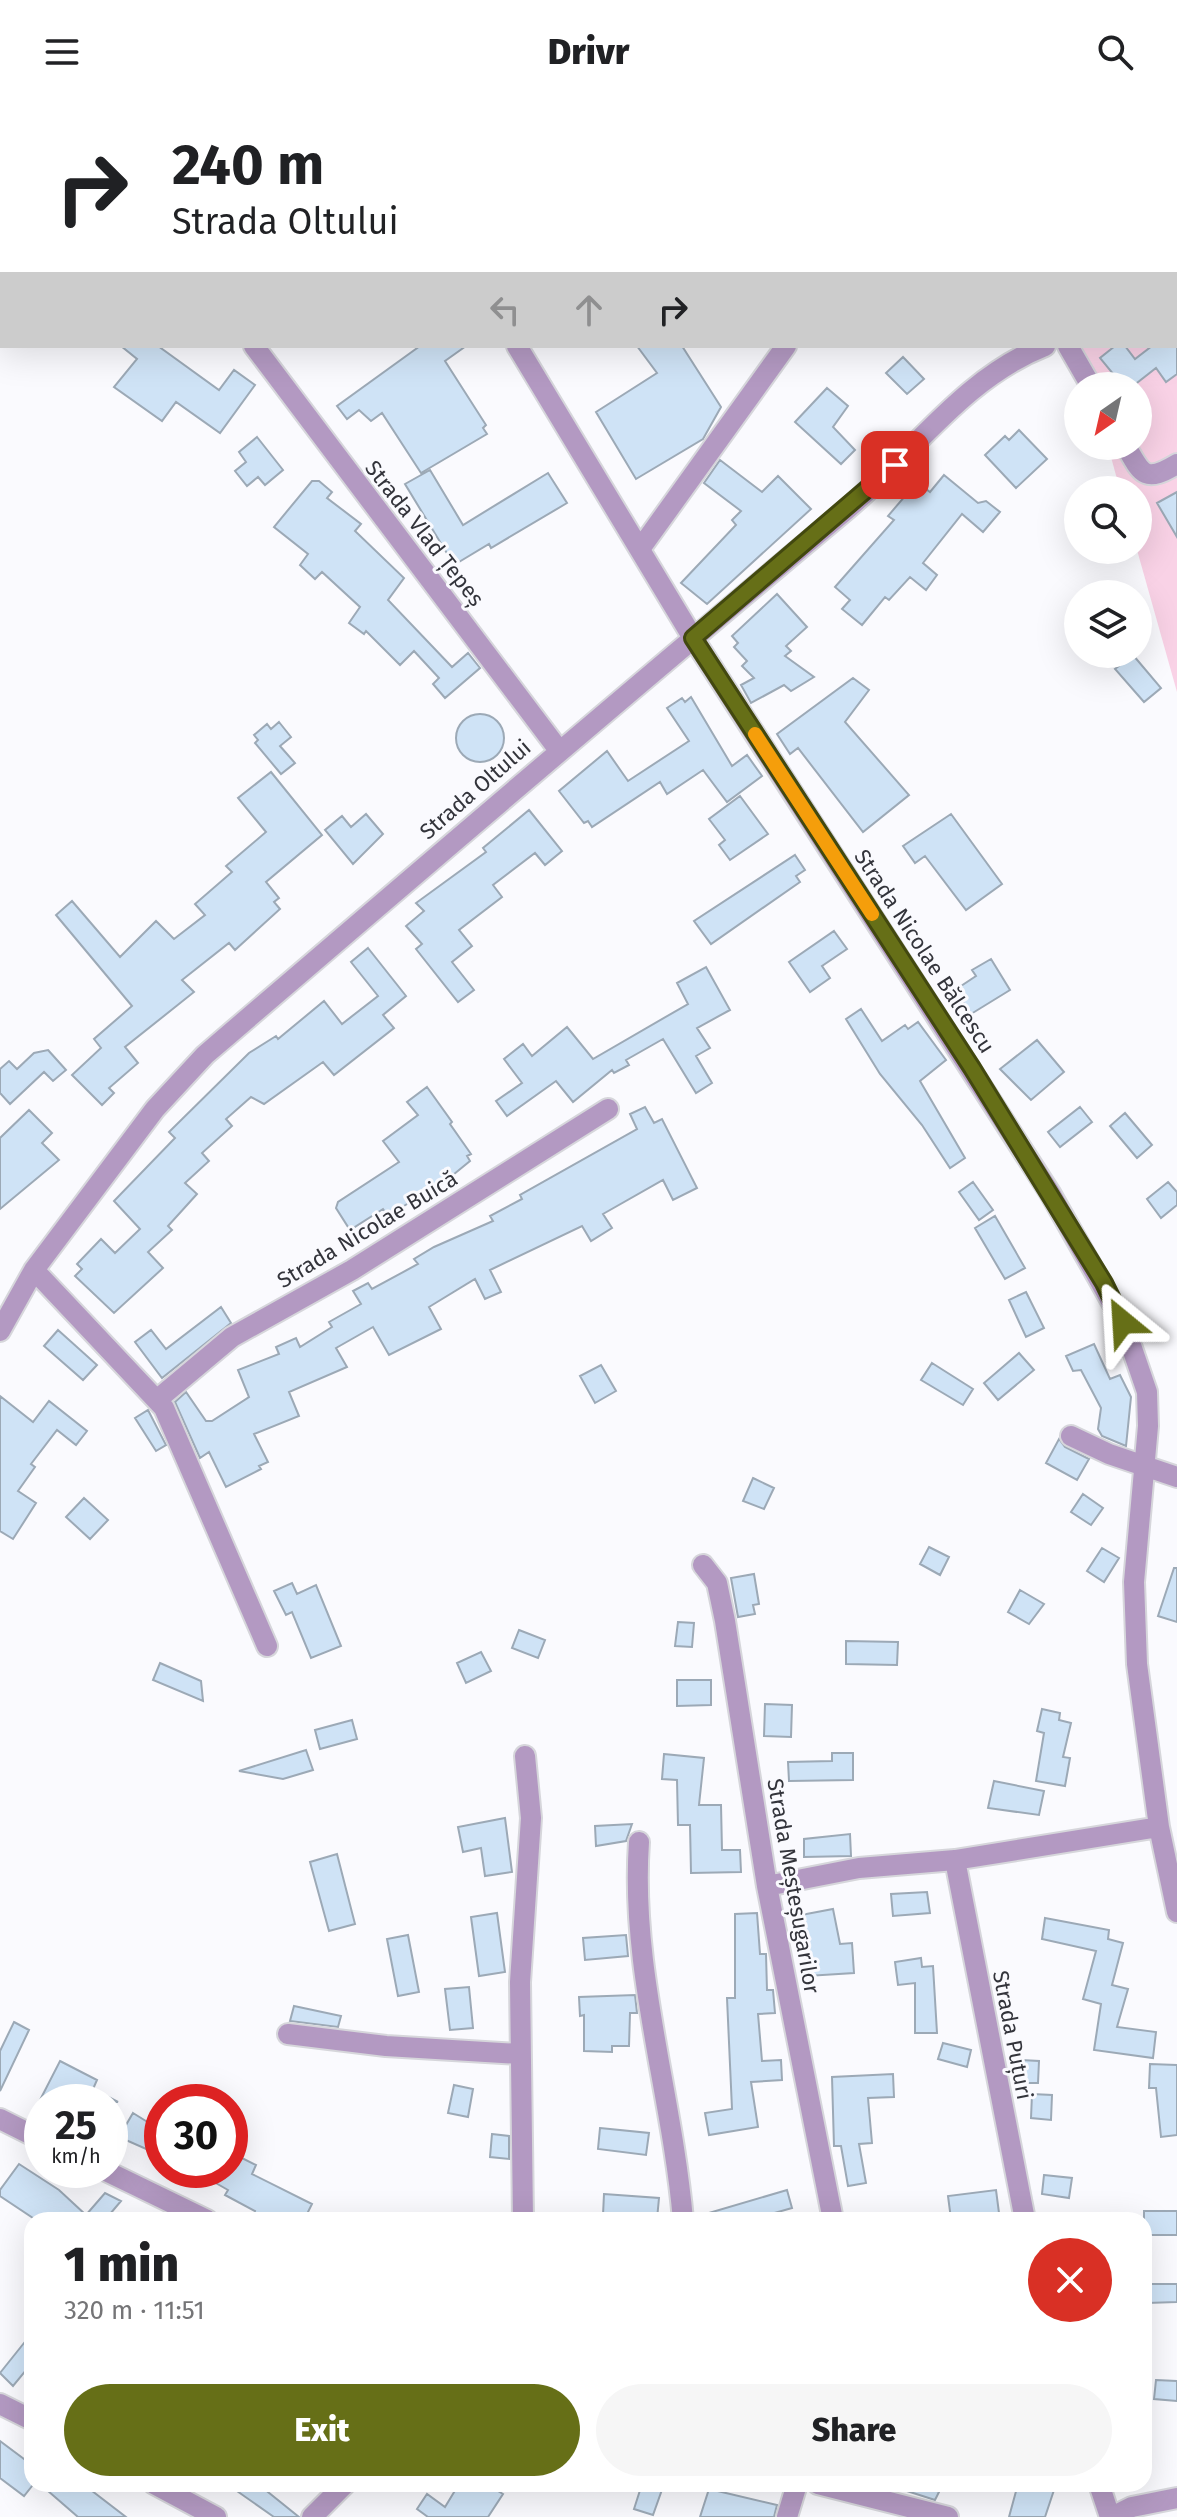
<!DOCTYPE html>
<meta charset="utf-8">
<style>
:root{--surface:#fff;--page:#f6f6f6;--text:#202124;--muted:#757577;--accent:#666f17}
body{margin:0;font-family:"Fira Sans",sans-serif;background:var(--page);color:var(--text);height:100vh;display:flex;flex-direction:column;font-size:30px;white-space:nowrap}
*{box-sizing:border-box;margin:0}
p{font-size:26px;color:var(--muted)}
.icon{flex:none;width:44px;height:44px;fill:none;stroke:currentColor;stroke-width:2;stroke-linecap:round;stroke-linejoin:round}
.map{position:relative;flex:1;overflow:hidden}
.details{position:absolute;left:24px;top:2108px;width:1128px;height:280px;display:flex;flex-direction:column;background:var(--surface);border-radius:24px;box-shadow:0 8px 32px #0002}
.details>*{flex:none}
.banner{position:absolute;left:0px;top:0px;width:1178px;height:244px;box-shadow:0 8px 32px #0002;background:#fff;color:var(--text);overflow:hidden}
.needle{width:52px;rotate:214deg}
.fabs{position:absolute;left:1064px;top:268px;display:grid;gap:16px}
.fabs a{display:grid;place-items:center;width:88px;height:88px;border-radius:50%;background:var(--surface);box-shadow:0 8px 32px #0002;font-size:40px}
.speed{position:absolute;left:24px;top:1980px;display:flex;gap:16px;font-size:40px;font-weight:700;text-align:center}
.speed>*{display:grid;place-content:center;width:104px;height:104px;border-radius:50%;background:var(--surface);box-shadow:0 8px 32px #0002;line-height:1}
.speed small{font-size:20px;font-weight:400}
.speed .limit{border:12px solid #d22;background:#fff;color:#111}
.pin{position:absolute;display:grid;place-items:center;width:68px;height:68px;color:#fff;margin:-34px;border-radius:16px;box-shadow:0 4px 12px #0006}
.me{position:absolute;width:88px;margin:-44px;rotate:333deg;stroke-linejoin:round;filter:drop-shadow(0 0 6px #0008)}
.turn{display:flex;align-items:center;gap:28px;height:168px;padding:0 40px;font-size:36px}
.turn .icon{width:104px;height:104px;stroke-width:2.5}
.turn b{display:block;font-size:56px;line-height:68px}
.lanes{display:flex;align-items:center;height:76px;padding:0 40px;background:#0003;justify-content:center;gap:40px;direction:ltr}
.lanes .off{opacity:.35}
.round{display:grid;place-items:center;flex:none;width:84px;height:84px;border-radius:42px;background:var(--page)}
.head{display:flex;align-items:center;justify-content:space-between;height:136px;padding:0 40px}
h1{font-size:48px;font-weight:800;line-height:60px}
.button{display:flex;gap:16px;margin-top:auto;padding:16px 40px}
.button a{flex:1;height:92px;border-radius:48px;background:var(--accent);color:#fff;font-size:32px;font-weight:800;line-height:92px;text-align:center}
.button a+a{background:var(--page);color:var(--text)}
header{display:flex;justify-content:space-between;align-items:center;height:104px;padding:0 40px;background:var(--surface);font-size:36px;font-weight:800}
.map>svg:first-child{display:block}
.green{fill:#f9d2e6}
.building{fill:#cfe3f6;stroke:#9ca9b6;stroke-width:2}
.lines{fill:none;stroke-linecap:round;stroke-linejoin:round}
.minor-casing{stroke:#d6d6db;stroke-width:24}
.minor{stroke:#b399c2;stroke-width:20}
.route-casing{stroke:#42480f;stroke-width:20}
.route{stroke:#666f17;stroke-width:14}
.slow{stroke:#f59e0b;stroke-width:14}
.labels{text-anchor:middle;stroke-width:6;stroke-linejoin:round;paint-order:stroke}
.street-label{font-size:22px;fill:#33343b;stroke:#fafafe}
</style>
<header><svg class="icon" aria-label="menu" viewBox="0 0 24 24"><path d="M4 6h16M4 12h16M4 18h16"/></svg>Drivr<svg class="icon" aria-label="search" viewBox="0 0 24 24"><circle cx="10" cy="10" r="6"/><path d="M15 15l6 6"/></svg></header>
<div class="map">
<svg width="1177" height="2413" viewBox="0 0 1177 2413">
<rect width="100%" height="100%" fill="#fafafe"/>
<path class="green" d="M 1036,0 L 1177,0 L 1177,588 L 1137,446 L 1138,386 L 1120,386 L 1108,342 L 1138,342 L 1138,282 L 1091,282 L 1080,242 L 1176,242 L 1176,2 Z"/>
<path class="building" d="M 121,242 L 158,242 L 219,286 L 234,266 L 255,281 L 220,329 L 176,298 L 162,317 L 114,283 L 137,255 Z
M 420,242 L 466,242 L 445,257 L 486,321 L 483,324 L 487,330 L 421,369 L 382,309 L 371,317 L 359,306 L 347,315 L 337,302 Z
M 637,242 L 682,242 L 721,303 L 703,335 L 636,375 L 596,308 L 657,269 Z
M 1115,242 L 1125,242 L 1135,255 L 1152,242 L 1177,242 L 1177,270 L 1166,278 L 1156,264 L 1133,282 L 1123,282 L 1100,254 Z
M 903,253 L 924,275 L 907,290 L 886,269 Z
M 827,284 L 848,302 L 833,323 L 855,346 L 841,360 L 795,318 Z
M 1019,326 L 1047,355 L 1016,384 L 985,351 L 1005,332 L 1009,336 Z
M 257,333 L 283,366 L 265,381 L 258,373 L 247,382 L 235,367 L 246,358 L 239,348 Z
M 720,356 L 762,388 L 778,372 L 811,405 L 707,500 L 681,479 L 736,421 L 732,416 L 741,407 L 704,379 Z
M 430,366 L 463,421 L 548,369 L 567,399 L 491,444 L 489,440 L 454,461 L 405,380 Z
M 944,371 L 978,399 L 986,397 L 1000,408 L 983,428 L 962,410 L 923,459 L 937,471 L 926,486 L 910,473 L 889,496 L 885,493 L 862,521 L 842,505 L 850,496 L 835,483 L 894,416 L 888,412 L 917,378 L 930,388 Z
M 312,377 L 319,377 L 332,388 L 327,394 L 361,420 L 355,427 L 404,474 L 388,496 L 452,563 L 468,549 L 480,564 L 445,594 L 433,580 L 439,574 L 414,547 L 400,561 L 366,527 L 364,530 L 349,519 L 360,503 L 322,468 L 315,475 L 300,461 L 308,450 L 274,423 Z
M 1177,388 L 1177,433 L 1157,399 Z
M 777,490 L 807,523 L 786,542 L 791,547 L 785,552 L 814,573 L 791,587 L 784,581 L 751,599 L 741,581 L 754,574 L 742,562 L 747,557 L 734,543 L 738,539 L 732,532 Z
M 1133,551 L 1161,584 L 1144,598 L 1115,565 Z
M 853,574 L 869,586 L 845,618 L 909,691 L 863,728 L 798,644 L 790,650 L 777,630 Z
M 691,593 L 732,662 L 747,651 L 762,672 L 727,698 L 703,666 L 667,690 L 660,678 L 592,723 L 588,717 L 584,719 L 559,687 L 607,647 L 628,677 L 689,637 L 667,604 L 682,594 L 685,598 Z
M456 634a24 24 0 1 1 48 0a24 24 0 1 1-48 0Z
M 279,618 L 291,633 L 280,642 L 295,659 L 281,670 L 255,639 L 258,636 L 254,631 L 267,620 L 271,625 Z
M 271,668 L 322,731 L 266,778 L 279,794 L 274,798 L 280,805 L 235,846 L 229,839 L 182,876 L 194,888 L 125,943 L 138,959 L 109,984 L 114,989 L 102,1001 L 72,971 L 101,944 L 94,935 L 132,902 L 56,811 L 72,797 L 120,853 L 156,817 L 174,835 L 205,811 L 195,800 L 232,768 L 226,762 L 266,728 L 238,694 Z
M 740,692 L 768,730 L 730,756 L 719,741 L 725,736 L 709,715 Z
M 529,706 L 562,747 L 545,761 L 535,749 L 493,781 L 502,793 L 459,826 L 472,842 L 452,858 L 474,886 L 458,898 L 416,845 L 422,840 L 406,822 L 424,807 L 416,799 L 486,748 L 483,744 Z
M 366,710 L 383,730 L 353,760 L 325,726 L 342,712 L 351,723 Z
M 951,710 L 1002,780 L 966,806 L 925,752 L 915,759 L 903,742 Z
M 795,751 L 805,766 L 796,772 L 800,778 L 711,840 L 694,817 Z
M 834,827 L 847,845 L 822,862 L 830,874 L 810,888 L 789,858 Z
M 368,844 L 406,892 L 383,911 L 394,924 L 334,971 L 323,958 L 264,1000 L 251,993 L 226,1015 L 232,1022 L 202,1049 L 209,1057 L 185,1079 L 197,1090 L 168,1122 L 172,1126 L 148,1148 L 163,1164 L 114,1209 L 75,1172 L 82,1165 L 77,1160 L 101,1135 L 115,1149 L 140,1125 L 114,1097 L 175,1034 L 169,1028 L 249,949 L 276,932 L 278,935 L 324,897 L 342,920 L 378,892 L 351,858 Z
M 991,855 L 1010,886 L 971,910 L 955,886 L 976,872 L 972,866 Z
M 706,863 L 730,906 L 697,924 L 710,944 L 696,952 L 712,979 L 696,989 L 663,935 L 626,956 L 629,961 L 614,969 L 612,966 L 573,998 L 556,977 L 507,1012 L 496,997 L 522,979 L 504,955 L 523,940 L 532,952 L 567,923 L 593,955 L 688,900 L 677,879 Z
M 861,905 L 882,937 L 905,921 L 908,925 L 918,918 L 946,956 L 920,977 L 965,1054 L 950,1064 L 922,1021 L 880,970 L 846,915 Z
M 1037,936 L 1064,968 L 1031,996 L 1000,965 Z
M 48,946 L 66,966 L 53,977 L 44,968 L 10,1000 L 0,989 L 0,965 L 9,957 L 17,965 L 34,949 Z
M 427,983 L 452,1018 L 450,1020 L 471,1050 L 467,1052 L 470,1057 L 426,1093 L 423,1090 L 388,1112 L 383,1105 L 350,1126 L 336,1104 L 338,1098 L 399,1058 L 383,1037 L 418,1011 L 407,998 Z
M 645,1003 L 654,1019 L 662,1015 L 697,1084 L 673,1096 L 663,1076 L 603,1110 L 612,1124 L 591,1137 L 582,1122 L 490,1166 L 501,1188 L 485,1195 L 475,1175 L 429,1203 L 441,1225 L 389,1251 L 373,1223 L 336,1244 L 347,1263 L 289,1288 L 299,1312 L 254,1330 L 268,1358 L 259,1362 L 261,1365 L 226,1383 L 209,1348 L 200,1354 L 175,1298 L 186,1288 L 206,1317 L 212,1317 L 249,1293 L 238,1266 L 279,1250 L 276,1243 L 296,1234 L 300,1243 L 332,1223 L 329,1218 L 361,1200 L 353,1187 L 368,1179 L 372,1185 L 418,1160 L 414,1155 L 434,1143 L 493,1117 L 490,1112 L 522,1095 L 520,1091 L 637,1025 L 630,1010 Z
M 1080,1003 L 1092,1018 L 1060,1043 L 1048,1028 Z
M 29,1006 L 52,1029 L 42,1039 L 59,1056 L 0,1105 L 0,1034 Z
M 1125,1009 L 1152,1041 L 1137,1054 L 1110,1022 Z
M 973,1078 L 993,1106 L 979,1116 L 959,1088 Z
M 1168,1078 L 1177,1088 L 1177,1101 L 1161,1114 L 1147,1095 Z
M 995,1112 L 1025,1164 L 1005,1175 L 975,1124 Z
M 1026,1188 L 1044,1224 L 1026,1233 L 1009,1196 Z
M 221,1203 L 231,1219 L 162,1274 L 135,1238 L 151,1226 L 166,1245 Z
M 58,1226 L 97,1261 L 83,1276 L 44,1242 Z
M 1094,1240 L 1110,1275 L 1120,1271 L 1131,1293 L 1126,1342 L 1102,1332 L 1098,1325 L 1101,1304 L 1081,1266 L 1073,1267 L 1066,1252 Z
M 1019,1249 L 1034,1266 L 998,1296 L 984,1279 Z
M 932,1259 L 973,1285 L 963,1301 L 921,1276 Z
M 601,1261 L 616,1287 L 595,1299 L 580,1272 Z
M 0,1292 L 33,1318 L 49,1297 L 87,1327 L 76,1341 L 57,1326 L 31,1360 L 35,1363 L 18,1387 L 36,1399 L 13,1435 L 0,1427 Z
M 148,1306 L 166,1341 L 156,1347 L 135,1314 Z
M 1059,1335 L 1065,1343 L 1089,1355 L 1077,1376 L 1046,1359 Z
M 753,1374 L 774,1384 L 764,1405 L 743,1397 Z
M 1083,1390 L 1103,1404 L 1091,1421 L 1071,1408 Z
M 84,1394 L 108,1416 L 90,1435 L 66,1413 Z
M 929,1443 L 949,1453 L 940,1471 L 920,1460 Z
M 1102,1444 L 1119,1454 L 1104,1478 L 1087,1467 Z
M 1174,1464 L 1177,1464 L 1177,1518 L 1158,1512 Z
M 754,1470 L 759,1500 L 753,1501 L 755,1510 L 738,1513 L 731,1474 Z
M 292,1479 L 297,1490 L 316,1481 L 341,1542 L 311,1554 L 292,1508 L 286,1511 L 274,1487 Z
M 1020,1486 L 1044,1500 L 1029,1520 L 1008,1508 Z
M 678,1518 L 694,1519 L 692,1543 L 675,1542 Z
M 519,1526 L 545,1536 L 538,1554 L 512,1544 Z
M 846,1537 L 898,1538 L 897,1561 L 846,1560 Z
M 481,1548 L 491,1567 L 466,1579 L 457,1559 Z
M 160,1559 L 201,1577 L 203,1597 L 153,1576 Z
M 677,1576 L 711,1576 L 711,1601 L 677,1602 Z
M 765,1600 L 792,1601 L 791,1633 L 764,1632 Z
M 1042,1605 L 1060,1609 L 1059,1616 L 1071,1619 L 1063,1653 L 1070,1654 L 1065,1682 L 1036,1677 L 1044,1629 L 1037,1627 Z
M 352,1616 L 357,1635 L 320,1645 L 315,1626 Z
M 306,1646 L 313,1666 L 283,1675 L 239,1667 Z
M 832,1649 L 853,1649 L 853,1676 L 789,1677 L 788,1658 L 832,1657 Z
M 664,1650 L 704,1654 L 699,1701 L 721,1701 L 722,1746 L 740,1746 L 741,1768 L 691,1769 L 690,1721 L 678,1721 L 677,1676 L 662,1675 Z
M 994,1677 L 1044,1687 L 1039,1711 L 988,1704 Z
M 505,1714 L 512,1768 L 485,1772 L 481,1744 L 463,1748 L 458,1723 Z
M 632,1720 L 626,1737 L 596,1742 L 595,1722 Z
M 850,1730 L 851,1752 L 804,1753 L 804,1735 Z
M 337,1750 L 355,1820 L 329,1827 L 310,1758 Z
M 927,1788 L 930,1809 L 893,1812 L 891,1790 Z
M 833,1805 L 840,1840 L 852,1839 L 854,1869 L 807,1872 L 805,1847 L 809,1847 L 801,1811 Z
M 497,1809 L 505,1868 L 479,1872 L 471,1813 Z
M 757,1809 L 760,1850 L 766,1850 L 767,1886 L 773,1886 L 775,1909 L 758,1910 L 762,1957 L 781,1956 L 782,1976 L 751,1978 L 758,2023 L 709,2031 L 705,2009 L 732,2005 L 727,1894 L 735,1894 L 735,1810 Z
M 1045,1814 L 1109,1826 L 1108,1835 L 1123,1839 L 1112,1881 L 1128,1885 L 1117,1923 L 1156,1928 L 1153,1954 L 1094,1946 L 1101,1900 L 1083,1895 L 1096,1847 L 1042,1835 Z
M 408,1831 L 419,1888 L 398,1892 L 387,1835 Z
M 626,1831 L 628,1852 L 585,1856 L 583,1834 Z
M 921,1854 L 922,1863 L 933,1862 L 937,1929 L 915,1929 L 915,1879 L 898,1881 L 895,1858 Z
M 469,1883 L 473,1924 L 450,1926 L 445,1885 Z
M 635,1891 L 637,1909 L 630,1909 L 629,1942 L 612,1942 L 612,1948 L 584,1947 L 584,1911 L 580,1912 L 579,1893 Z
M 294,1902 L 341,1912 L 338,1923 L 290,1917 Z
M 14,1918 L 29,1926 L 0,1987 L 0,1947 Z
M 943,1939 L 971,1946 L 967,1963 L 938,1955 Z
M 1021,1956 L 1039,1957 L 1038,1979 L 1020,1979 Z
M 60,1957 L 97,1976 L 93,1985 L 118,1998 L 39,1998 Z
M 1150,1960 L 1177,1961 L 1177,2031 L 1161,2033 L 1156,1984 L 1149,1984 Z
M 893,1970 L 894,1993 L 868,1994 L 872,2039 L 859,2040 L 866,2079 L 848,2082 L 841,2042 L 834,2042 L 832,1973 Z
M 454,1981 L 473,1985 L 468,2013 L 448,2009 Z
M 1032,1990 L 1052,1991 L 1051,2016 L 1031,2014 Z
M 133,2009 L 162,2027 L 162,2052 L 119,2033 Z
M 600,2024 L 649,2029 L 646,2051 L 598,2045 Z
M 492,2030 L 509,2032 L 509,2055 L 490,2053 Z
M 230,2048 L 256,2061 L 252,2070 L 312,2100 L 304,2116 L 268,2116 L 254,2110 L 255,2107 L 225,2091 L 228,2086 L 193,2066 L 230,2066 Z
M 19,2060 L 59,2086 L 86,2111 L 105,2089 L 121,2097 L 105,2116 L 36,2116 L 0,2092 L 0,2086 Z
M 1044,2071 L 1072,2074 L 1069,2094 L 1042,2090 Z
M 787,2086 L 792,2104 L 750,2116 L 702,2116 L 702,2111 Z
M 996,2086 L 999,2109 L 951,2115 L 948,2092 Z
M 604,2090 L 659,2094 L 657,2115 L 603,2111 Z
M 1144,2107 L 1177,2107 L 1177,2131 L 1144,2131 Z
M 1147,2180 L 1177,2180 L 1177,2198 L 1147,2199 Z
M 32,2229 L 32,2259 L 13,2282 L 0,2269 Z
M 1156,2276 L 1177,2277 L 1177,2297 L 1154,2295 Z
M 0,2337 L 32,2361 L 32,2382 L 24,2392 L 0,2374 Z
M 40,2380 L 83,2380 L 126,2413 L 78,2413 Z
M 227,2380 L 258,2380 L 299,2413 L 274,2413 Z
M 459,2380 L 486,2380 L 503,2390 L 488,2413 L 428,2413 L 417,2405 L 427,2390 L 445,2403 Z
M 642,2380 L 664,2380 L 653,2411 L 634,2405 Z
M 885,2380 L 923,2380 L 939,2388 L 935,2396 Z
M 1018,2380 L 1056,2380 L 1045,2413 L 1009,2413 Z
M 709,2385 L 777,2401 L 774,2413 L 700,2413 Z"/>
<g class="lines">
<g class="minor-casing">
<path id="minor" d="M 55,0 L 57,2
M 367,0 L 368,2
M 1176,170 L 1177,169
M 254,242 L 558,645
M 517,242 L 693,534 L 1050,1089 L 1123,1218 L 1147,1288 L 1148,1322 L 1134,1478 L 1137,1560 L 1159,1723 L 1177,1808
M 1068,242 L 1091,282
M 1126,342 C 1142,371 1145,379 1177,360
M 640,445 L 786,242
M 34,1166 L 164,1304 L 267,1542
M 0,1227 L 34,1166 L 155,1005 L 205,951 C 418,768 631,586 846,406 C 912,351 963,274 1045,242
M 158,1295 L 232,1233 L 352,1166 L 608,1005
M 1071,1332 L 1109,1350 L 1177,1373
M 703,1461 L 717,1479 L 725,1517 L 767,1782 L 833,2116
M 639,1738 C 630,1865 672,1989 683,2116
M 955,1756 L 1025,2116
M 767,1782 L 859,1764 L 955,1756 L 1159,1723
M 288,1930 L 386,1942 L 520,1950
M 0,2015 L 42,2036
M 104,2066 L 207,2116
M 523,2116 L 520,1878 L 531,1714 L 525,1652
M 0,2300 L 32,2316
M 154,2380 L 216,2413
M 818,2380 L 948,2413
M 1099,2380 L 1110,2413
M 312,2413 L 345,2380
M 787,2413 L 797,2380
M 1112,2413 L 1132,2403 L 1177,2394"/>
</g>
<use href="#minor" class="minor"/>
</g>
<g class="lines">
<g class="route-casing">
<path id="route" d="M 895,361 L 693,534 L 972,964 L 1104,1179 L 1123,1218"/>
</g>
<use href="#route" class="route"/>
<path class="slow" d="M 755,630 L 872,810"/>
</g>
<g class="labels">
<g class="street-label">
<text transform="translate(425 429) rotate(52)" y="8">Strada Vlad Țepeș</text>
<text transform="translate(475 685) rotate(-41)" y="8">Strada Oltului</text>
<text transform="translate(925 847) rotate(57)" y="8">Strada Nicolae Bălcescu</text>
<text transform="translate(367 1125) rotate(-31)" y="8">Strada Nicolae Buică</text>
<text transform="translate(794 1782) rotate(80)" y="8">Strada Meșteșugarilor</text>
<text transform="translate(1013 1931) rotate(79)" y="8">Strada Puțuri</text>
</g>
</g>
</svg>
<div class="fabs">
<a><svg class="needle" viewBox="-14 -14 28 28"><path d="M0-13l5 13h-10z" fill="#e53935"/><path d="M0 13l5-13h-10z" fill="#757577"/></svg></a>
<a><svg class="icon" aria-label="search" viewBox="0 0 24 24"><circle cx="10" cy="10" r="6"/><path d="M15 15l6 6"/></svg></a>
<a><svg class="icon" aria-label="layers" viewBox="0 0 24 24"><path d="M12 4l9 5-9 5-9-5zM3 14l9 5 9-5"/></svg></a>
</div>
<div class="speed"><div>25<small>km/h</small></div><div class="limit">30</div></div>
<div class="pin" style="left:895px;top:361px;background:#d93025"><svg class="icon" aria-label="arrive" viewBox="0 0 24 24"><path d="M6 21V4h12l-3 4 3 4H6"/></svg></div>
<svg class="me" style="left:1123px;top:1218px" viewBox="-20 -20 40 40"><path d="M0-17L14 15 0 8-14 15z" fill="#666f17" stroke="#fff" stroke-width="4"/></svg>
<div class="banner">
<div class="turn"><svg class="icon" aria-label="right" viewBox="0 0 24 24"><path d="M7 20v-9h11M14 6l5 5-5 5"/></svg><div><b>240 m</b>Strada Oltului</div></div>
<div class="lanes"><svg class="icon off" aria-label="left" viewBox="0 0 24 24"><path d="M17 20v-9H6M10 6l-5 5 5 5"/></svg><svg class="icon off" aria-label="ahead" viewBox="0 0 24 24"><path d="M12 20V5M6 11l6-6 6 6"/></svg><svg class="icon" aria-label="right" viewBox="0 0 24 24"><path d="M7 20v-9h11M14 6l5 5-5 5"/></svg></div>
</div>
<section class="details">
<div class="head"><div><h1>1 min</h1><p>320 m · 11:51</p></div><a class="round" style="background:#d93025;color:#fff"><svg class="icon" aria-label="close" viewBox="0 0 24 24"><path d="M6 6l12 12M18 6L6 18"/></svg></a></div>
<div class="button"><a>Exit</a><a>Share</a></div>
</section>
</div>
